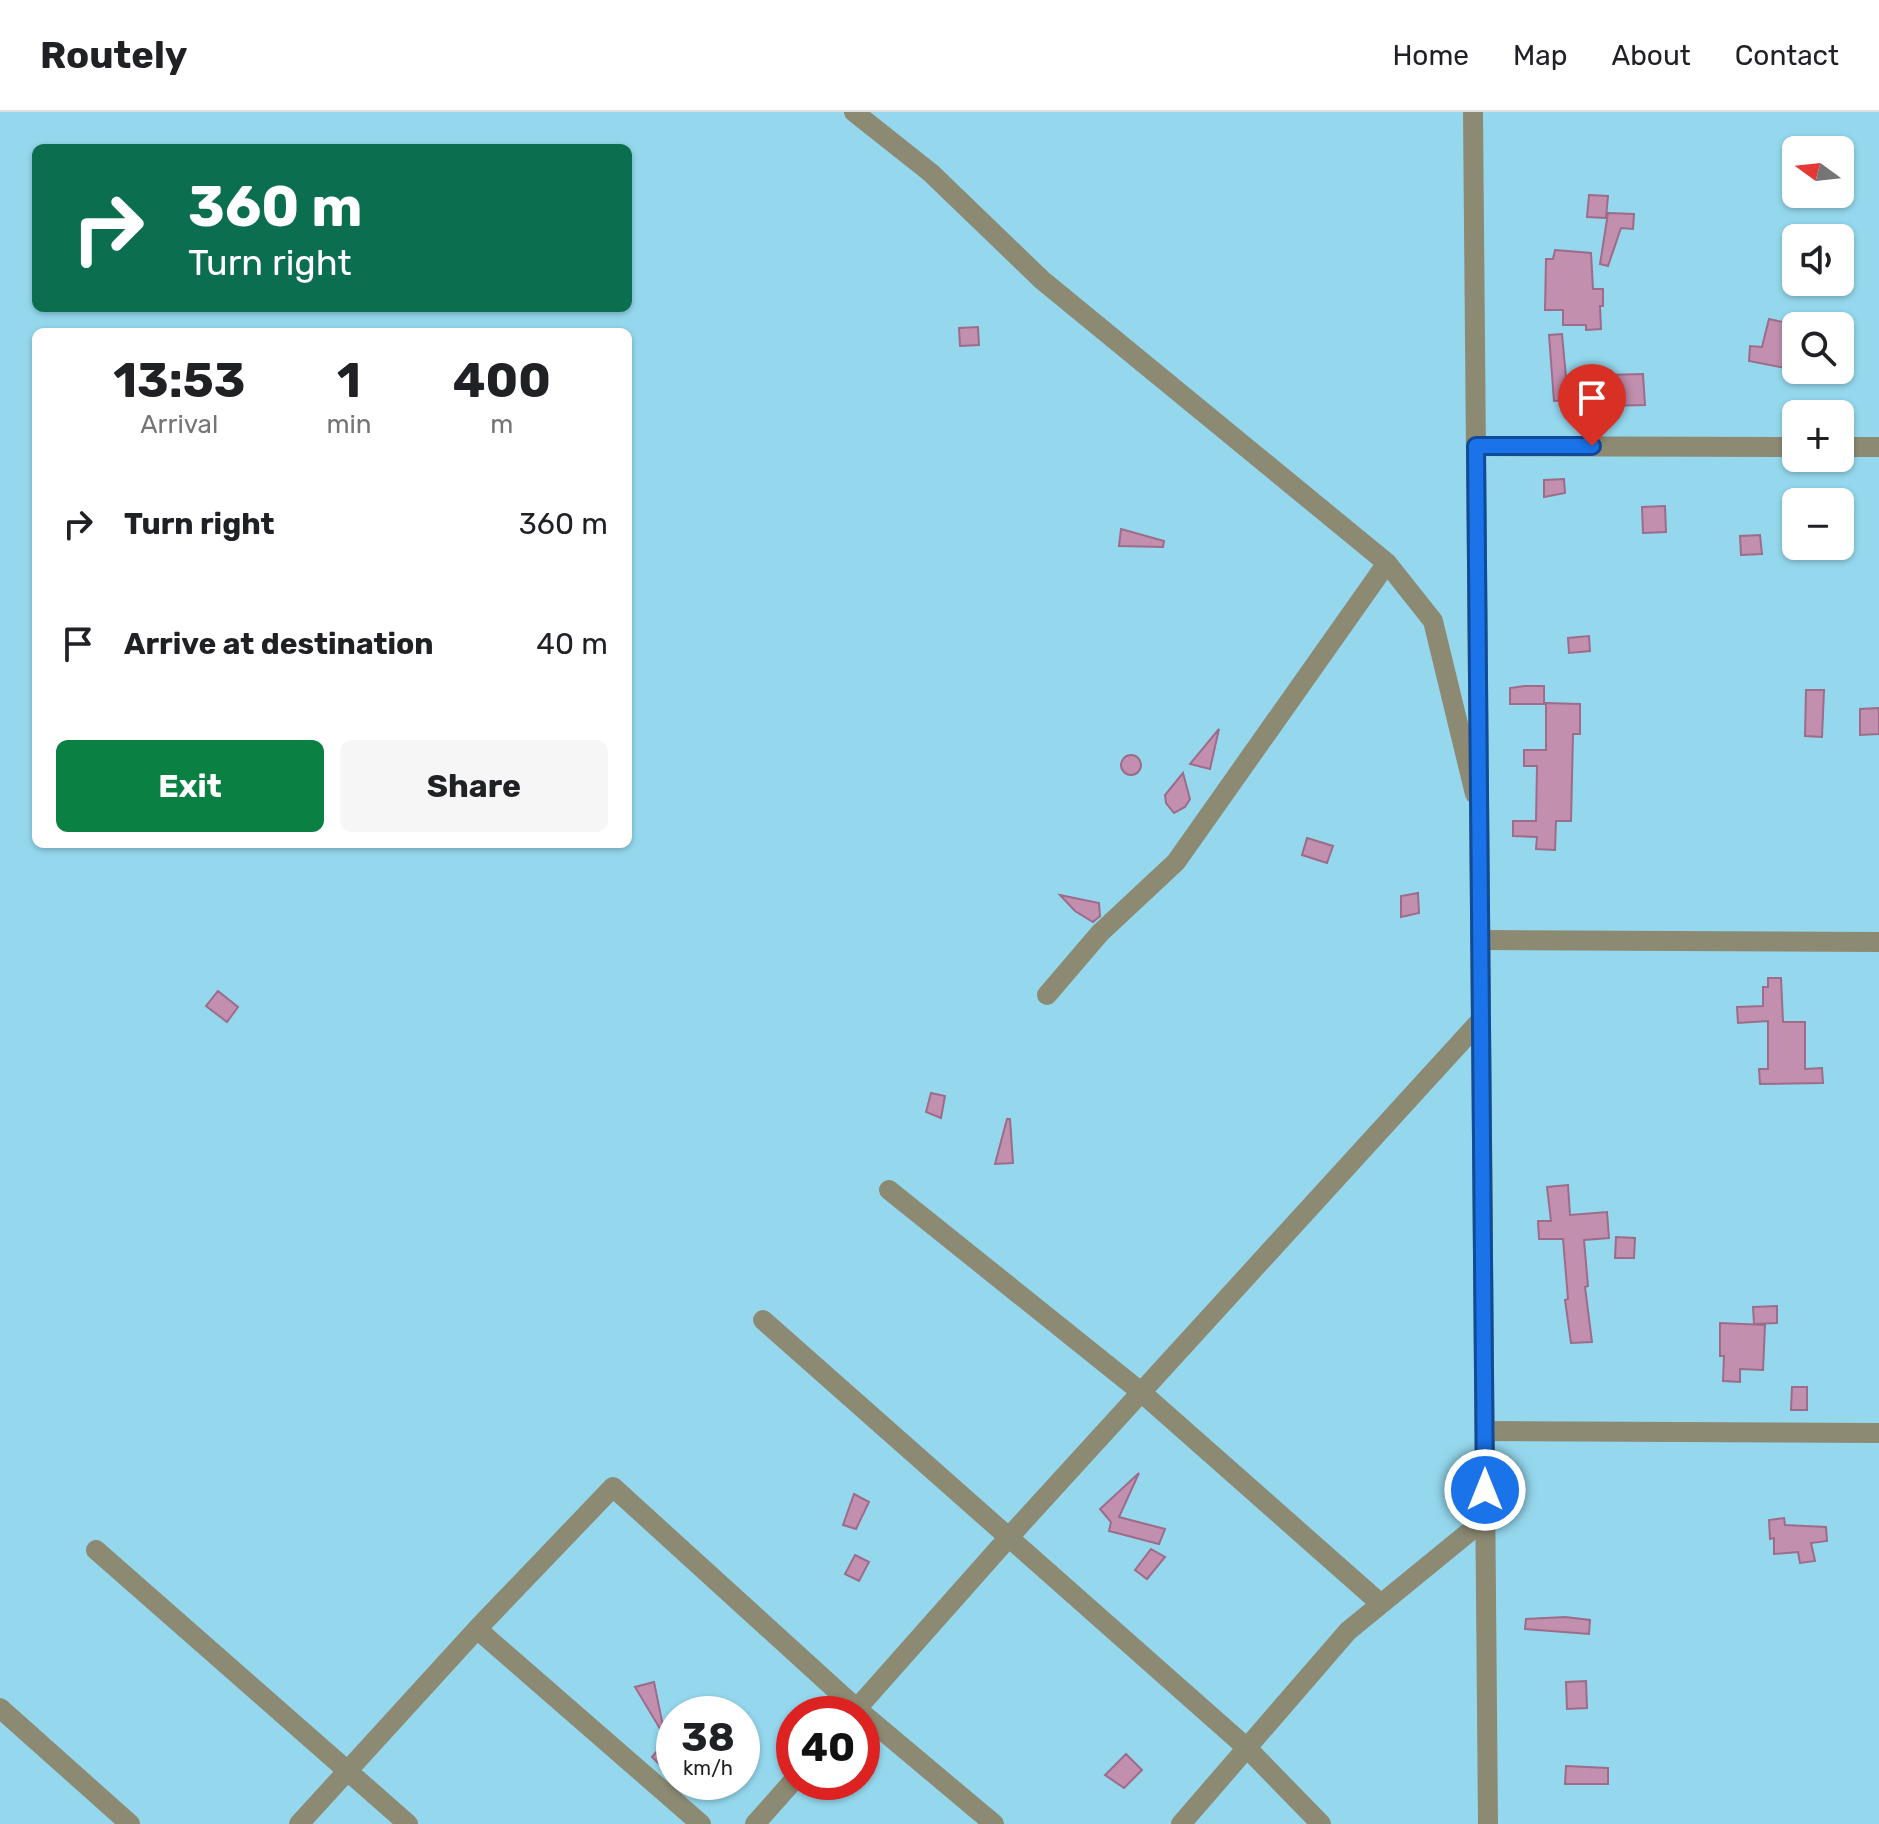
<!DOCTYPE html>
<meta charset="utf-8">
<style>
:root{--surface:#fff;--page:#f6f6f6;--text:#202124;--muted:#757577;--line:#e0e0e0;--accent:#0b8043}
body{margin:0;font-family:Rubik,sans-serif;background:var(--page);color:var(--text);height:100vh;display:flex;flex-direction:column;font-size:30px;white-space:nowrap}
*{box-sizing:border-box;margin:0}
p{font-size:26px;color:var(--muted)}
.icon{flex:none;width:44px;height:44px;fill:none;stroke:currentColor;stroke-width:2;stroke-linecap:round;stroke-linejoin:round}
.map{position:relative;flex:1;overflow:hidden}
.panel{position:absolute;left:32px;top:216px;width:600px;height:520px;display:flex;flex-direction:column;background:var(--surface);border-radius:12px;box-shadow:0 2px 6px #0004}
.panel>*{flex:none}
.hud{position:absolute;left:32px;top:32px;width:600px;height:168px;border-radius:12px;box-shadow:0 2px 6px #0004;background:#0b6e4f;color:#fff;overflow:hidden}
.needle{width:52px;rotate:285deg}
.tools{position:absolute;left:1782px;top:24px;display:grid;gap:16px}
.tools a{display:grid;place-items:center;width:72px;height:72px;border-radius:12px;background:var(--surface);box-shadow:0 2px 6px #0004;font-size:40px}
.speed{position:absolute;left:656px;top:1584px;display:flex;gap:16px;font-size:40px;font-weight:700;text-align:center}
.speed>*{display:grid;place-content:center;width:104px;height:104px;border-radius:50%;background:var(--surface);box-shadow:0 2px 6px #0004;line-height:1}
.speed small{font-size:20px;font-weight:400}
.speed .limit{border:12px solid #d22;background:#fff;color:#111}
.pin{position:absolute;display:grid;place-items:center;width:68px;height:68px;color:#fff;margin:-82px -34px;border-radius:50% 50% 50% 0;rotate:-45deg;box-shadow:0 0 8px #0007}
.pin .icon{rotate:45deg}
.me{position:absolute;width:88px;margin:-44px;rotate:0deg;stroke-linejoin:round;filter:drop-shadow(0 0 6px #0008)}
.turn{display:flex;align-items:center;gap:28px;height:168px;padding:0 24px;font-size:36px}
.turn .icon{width:104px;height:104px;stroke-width:2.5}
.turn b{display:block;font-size:56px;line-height:68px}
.eta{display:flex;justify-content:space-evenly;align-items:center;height:136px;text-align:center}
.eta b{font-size:48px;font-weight:700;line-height:56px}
.primary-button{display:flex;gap:16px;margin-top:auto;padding:16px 24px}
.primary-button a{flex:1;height:92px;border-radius:12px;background:var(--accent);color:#fff;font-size:32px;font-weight:700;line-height:92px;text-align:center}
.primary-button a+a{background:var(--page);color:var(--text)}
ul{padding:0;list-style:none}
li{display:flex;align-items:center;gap:24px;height:120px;padding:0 24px}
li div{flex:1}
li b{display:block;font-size:30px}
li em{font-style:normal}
header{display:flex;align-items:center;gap:48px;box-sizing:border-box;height:112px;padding:0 40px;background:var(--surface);border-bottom:2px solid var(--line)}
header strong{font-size:38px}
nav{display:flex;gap:44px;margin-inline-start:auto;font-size:28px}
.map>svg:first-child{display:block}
.building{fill:#c28faf;stroke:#9c6c8a;stroke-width:2}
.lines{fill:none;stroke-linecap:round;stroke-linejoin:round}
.minor{stroke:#8d8a73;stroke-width:20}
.tertiary{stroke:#8d8a73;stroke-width:20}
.route-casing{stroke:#114b97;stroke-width:20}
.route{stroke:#1a73e8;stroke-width:14}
</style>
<header>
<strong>Routely</strong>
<nav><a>Home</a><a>Map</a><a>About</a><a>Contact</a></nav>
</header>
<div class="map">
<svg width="1879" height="1712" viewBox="0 0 1879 1712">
<rect width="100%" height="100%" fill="#95d8ee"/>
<path class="building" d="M 1589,83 L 1608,84 L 1606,106 L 1587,105 Z
M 1608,101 L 1634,102 L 1633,117 L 1621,116 L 1608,154 L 1600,152 Z
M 1555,138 L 1591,141 L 1593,177 L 1603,177 L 1603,194 L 1600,194 L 1601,217 L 1586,218 L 1586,213 L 1563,213 L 1563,198 L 1545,198 L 1546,147 L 1553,147 Z
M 1769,207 L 1796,213 L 1796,258 L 1749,249 L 1750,234 L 1762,235 Z
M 978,215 L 979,233 L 960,234 L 959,216 Z
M 1562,222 L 1568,287 L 1583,285 L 1586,303 L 1570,305 L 1568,288 L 1554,289 L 1549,223 Z
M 1643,262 L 1645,293 L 1606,294 L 1605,263 Z
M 1564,367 L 1565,381 L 1544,385 L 1544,368 Z
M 1665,394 L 1666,420 L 1643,421 L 1642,395 Z
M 1121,417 L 1164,429 L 1163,435 L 1119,434 Z
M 1760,423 L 1762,442 L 1741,443 L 1740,424 Z
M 1589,524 L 1590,539 L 1569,541 L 1568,526 Z
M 1524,574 L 1544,574 L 1544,592 L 1510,592 L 1510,576 Z
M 1806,578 L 1824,578 L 1822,625 L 1805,624 Z
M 1546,591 L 1580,592 L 1580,622 L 1573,622 L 1571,709 L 1556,709 L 1555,738 L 1536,737 L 1537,725 L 1513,724 L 1513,709 L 1536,709 L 1537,654 L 1524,654 L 1524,638 L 1546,638 Z
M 1879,596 L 1879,622 L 1860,623 L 1860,597 Z
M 1219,617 L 1210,657 L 1190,652 Z
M1121 653a10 10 0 1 1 20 0a10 10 0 1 1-20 0Z
M 1183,661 L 1190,687 L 1185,695 L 1174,701 L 1166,691 L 1165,683 Z
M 1307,726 L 1333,734 L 1327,751 L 1302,743 Z
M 1418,781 L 1419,801 L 1401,805 L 1401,784 Z
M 1060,783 L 1099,791 L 1100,804 L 1093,810 L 1075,799 Z
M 1768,866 L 1781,866 L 1783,910 L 1805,910 L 1805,957 L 1822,956 L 1823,971 L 1760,972 L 1759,957 L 1768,957 L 1768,909 L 1738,911 L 1737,895 L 1763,894 L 1763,875 L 1768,875 Z
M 218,879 L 238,895 L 227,910 L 206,894 Z
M 931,981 L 945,984 L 941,1006 L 926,1000 Z
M 1007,1007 L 1010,1007 L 1013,1051 L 995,1052 Z
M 1568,1073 L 1570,1103 L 1607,1100 L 1609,1126 L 1584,1128 L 1588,1174 L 1585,1175 L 1592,1230 L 1571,1231 L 1565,1188 L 1568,1187 L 1563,1127 L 1539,1127 L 1538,1109 L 1551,1109 L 1547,1075 Z
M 1616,1125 L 1635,1126 L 1634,1146 L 1615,1146 Z
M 1777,1194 L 1777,1211 L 1754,1212 L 1753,1195 Z
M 1720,1211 L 1765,1213 L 1763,1258 L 1740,1257 L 1740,1270 L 1723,1269 L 1724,1244 L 1720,1244 Z
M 1792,1275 L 1807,1275 L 1807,1298 L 1791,1298 Z
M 1139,1361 L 1119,1405 L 1165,1417 L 1159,1432 L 1109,1419 L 1111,1410 L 1100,1397 Z
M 854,1382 L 869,1390 L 856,1417 L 843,1413 Z
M 1784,1406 L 1785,1413 L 1826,1415 L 1827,1429 L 1811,1431 L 1815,1449 L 1800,1451 L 1798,1440 L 1774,1442 L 1774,1426 L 1770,1427 L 1769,1408 Z
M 1151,1437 L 1165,1445 L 1147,1467 L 1135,1458 Z
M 855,1443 L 869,1450 L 859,1469 L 845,1462 Z
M 1565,1505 L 1590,1508 L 1589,1522 L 1525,1517 L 1526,1507 Z
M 1586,1569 L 1587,1596 L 1567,1597 L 1566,1570 Z
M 654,1570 L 664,1619 L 662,1620 L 635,1575 Z
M 674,1619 L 674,1658 L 660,1653 L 652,1645 Z
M 1126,1642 L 1142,1658 L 1124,1676 L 1105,1663 Z
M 1566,1654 L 1608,1656 L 1608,1672 L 1565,1672 Z"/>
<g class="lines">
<path class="minor" d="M 854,0 L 931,61 L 1042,168 L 1387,451
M 1476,334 L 1796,335
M 1840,335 L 1879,335
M 1480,828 L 1879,830
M 1047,883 L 1100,821 L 1176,750 L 1387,451 L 1433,509 L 1475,682
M 889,1078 L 1141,1280 L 1381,1492
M 763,1208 L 1247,1636 L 1321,1712
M 1485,1319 L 1879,1321
M 96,1438 L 408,1712
M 477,1517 L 701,1712
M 0,1596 L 130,1712
M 852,1602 L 1009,1425 L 1481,908
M 299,1712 L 477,1517 L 613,1375 L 857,1597 L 994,1712
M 755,1712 L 794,1668
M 1181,1712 L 1348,1519 L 1485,1407"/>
<path class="tertiary" d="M 1473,0 L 1488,1712"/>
</g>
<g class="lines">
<g class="route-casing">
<path id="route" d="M 1485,1378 L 1476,334 L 1592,334"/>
</g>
<use href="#route" class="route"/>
</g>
</svg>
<div class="tools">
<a><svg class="needle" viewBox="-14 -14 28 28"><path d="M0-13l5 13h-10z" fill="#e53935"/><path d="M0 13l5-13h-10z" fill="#757577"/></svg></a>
<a><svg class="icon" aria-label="sound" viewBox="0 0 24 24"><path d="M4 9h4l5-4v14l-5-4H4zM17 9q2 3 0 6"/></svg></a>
<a><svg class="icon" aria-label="search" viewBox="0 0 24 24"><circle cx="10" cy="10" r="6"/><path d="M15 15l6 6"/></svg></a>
<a>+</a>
<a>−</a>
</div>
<div class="speed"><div>38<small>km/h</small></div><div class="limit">40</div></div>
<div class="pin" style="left:1592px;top:334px;background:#d93025"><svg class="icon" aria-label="arrive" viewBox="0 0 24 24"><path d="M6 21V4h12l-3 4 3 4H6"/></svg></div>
<svg class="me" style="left:1485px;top:1378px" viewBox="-20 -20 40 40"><circle r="17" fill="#1a73e8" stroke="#fff" stroke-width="3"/><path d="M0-11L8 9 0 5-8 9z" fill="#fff"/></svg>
<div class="hud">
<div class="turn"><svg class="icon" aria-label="right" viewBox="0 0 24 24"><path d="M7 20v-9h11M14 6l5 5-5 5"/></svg><div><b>360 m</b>Turn right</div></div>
</div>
<section class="panel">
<div class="eta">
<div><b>13:53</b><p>Arrival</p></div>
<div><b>1</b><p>min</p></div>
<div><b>400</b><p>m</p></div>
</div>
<ul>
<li><svg class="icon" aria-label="right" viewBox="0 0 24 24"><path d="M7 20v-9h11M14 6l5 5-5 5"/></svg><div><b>Turn right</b></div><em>360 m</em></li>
<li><svg class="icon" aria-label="arrive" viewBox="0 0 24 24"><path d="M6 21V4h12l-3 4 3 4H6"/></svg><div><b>Arrive at destination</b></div><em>40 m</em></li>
</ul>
<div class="primary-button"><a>Exit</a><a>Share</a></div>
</section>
</div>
